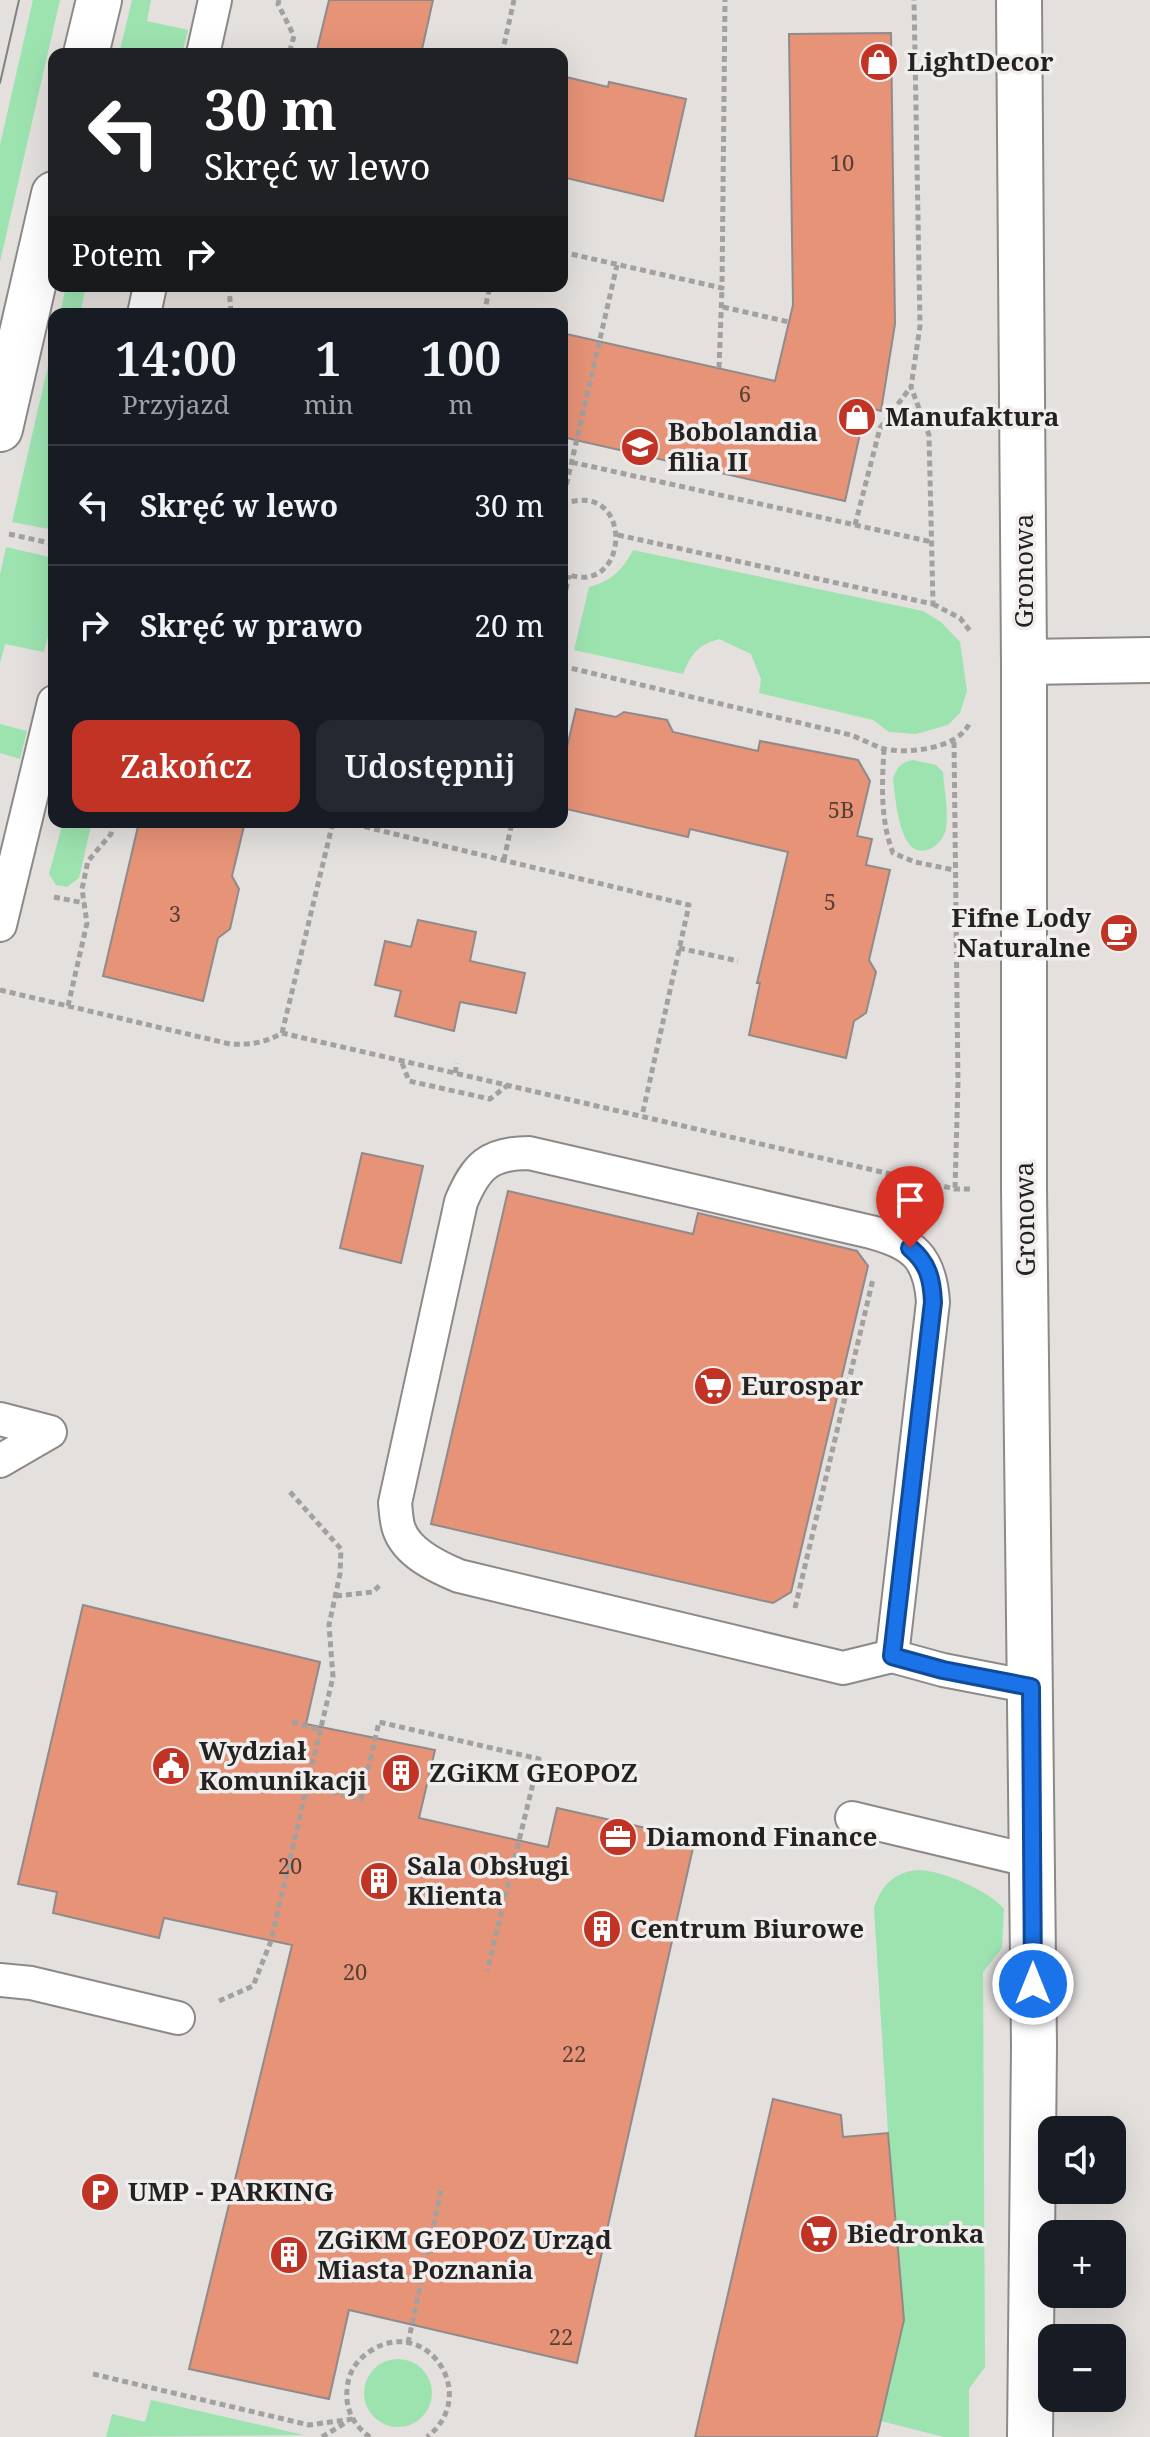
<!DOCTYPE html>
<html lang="pl">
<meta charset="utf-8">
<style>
:root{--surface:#171b24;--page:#242831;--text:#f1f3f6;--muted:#9ea1a6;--line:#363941;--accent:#c13425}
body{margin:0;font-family:"Noto Serif",serif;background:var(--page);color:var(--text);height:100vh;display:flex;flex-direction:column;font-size:30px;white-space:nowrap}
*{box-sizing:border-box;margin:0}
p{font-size:26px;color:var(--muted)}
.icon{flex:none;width:44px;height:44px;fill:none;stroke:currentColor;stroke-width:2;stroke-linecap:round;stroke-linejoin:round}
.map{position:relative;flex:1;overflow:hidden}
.side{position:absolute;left:48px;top:308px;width:520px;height:520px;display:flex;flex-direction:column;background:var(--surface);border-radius:16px;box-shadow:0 8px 32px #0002}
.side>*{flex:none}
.hud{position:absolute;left:48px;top:48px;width:520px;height:244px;border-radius:16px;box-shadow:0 8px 32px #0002;background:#202124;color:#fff;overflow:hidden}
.tools{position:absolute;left:1038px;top:2116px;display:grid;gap:16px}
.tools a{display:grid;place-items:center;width:88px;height:88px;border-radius:16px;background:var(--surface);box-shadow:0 8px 32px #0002;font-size:40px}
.pin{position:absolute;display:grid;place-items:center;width:68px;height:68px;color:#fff;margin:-82px -34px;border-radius:50% 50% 50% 0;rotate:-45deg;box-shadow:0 0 8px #0007}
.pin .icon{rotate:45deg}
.me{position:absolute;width:88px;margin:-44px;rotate:0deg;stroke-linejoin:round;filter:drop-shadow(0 0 6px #0008)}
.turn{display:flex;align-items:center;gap:28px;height:168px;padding:0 24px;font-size:36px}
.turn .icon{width:104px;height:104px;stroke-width:2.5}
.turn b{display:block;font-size:56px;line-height:68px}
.then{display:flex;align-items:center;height:76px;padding:0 24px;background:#0003;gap:16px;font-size:30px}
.eta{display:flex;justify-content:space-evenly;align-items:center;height:136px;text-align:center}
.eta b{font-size:48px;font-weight:600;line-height:56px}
.action{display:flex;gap:16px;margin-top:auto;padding:16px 24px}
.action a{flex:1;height:92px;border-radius:16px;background:var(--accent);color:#fff;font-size:32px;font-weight:600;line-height:92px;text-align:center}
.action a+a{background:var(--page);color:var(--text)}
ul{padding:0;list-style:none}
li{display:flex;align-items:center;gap:24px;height:120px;padding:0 24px;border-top:2px solid var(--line)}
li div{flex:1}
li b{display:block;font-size:30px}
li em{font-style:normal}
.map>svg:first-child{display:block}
.green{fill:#9de3b0}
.building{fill:#e79377;stroke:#8e8b8a;stroke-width:2}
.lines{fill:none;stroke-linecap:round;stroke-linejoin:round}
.service-casing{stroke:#8d8988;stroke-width:36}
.minor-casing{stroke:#8d8988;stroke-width:48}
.tertiary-casing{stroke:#8d8988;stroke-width:48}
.path{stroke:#a3a19f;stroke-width:5;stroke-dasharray:6 4;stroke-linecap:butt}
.service{stroke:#fff;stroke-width:32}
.minor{stroke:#fff;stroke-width:44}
.tertiary{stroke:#fff;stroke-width:44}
.tram{stroke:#848280;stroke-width:2}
.route-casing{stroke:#114b97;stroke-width:20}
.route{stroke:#1a73e8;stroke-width:14}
.labels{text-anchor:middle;stroke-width:7;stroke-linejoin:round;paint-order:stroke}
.number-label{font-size:22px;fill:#543e36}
.poi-label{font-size:26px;font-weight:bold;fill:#232221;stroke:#f1edec;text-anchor:start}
.street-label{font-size:26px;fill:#232221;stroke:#f1edec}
</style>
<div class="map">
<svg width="1150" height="2437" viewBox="0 0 1150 2437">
<rect width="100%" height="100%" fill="#e3e0de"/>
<path class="green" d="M 33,0 L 60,0 L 0,262 L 0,145 Z
M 132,0 L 151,0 L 147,21 L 188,30 L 182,54 L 141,48 L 139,54 L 119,54 Z
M 66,286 L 86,286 L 80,314 L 60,314 Z
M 54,340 L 54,431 L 50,448 L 54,449 L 54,530 L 12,522 Z
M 6,547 L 54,558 L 54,613 L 44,652 L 5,644 L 0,663 L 0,575 Z
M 633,550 L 923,611 L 941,622 L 960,642 L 967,691 L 960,713 L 948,725 L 916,734 L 889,732 L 873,720 L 759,693 L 761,679 L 751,654 L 719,639 C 698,645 691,654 683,674 L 574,650 L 589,587 C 611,581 622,571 633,550 Z
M 0,724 L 27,731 L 20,759 L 0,753 Z
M 913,760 L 936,765 L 943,772 C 944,789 949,812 946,828 C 945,836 939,844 932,848 C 899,865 896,799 893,779 C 896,768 901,762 913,760 Z
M 63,822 L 92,822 L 79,878 L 67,887 L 56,885 L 49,874 Z
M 918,1870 C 941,1870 990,1891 1004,1909 L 1002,1948 L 983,1972 L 985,2367 L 969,2389 L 969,2437 L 944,2437 L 881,2421 L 904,2320 L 888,2133 L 874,1908 C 881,1886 894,1872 918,1870 Z
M364 2393a34 34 0 1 1 68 0a34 34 0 1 1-68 0Z
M 151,2400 L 304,2435 L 106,2437 L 112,2414 L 145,2422 Z"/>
<path class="building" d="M 329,0 L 433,0 L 421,54 L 316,54 Z
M 891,33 L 895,324 L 881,411 L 866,407 L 845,501 L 562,437 L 562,333 L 775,381 L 793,305 L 789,34 Z
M 562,76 L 608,87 L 609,82 L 686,99 L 663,201 L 562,177 Z
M 576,709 L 616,717 L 624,712 L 667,720 L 673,732 L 758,751 L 760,741 L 858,760 L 870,781 L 857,836 L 872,839 L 866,865 L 890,870 L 869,960 L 876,972 L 866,1013 L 854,1021 L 846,1058 L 749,1035 L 760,983 L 757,983 L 788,852 L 690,829 L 688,837 L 562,808 L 562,768 Z
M 139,822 L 245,822 L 232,876 L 239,889 L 230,929 L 218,938 L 203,1001 L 103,976 Z
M 418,920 L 476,932 L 470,961 L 525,973 L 516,1013 L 460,1002 L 454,1031 L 395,1016 L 401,991 L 375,985 L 385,941 L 411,947 Z
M 362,1153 L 423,1166 L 401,1263 L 340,1248 Z
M 508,1191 L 693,1234 L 698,1213 L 857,1251 L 868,1266 L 791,1592 L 773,1603 L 431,1524 Z
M 83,1605 L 320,1662 L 306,1724 L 435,1750 L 419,1818 L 548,1847 L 557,1808 L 695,1839 L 577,2363 L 349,2310 L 329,2399 L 189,2369 L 292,1945 L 164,1918 L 159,1938 L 53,1913 L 57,1892 L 18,1884 Z
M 773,2099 L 841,2115 L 843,2137 L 888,2133 L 904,2320 L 877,2437 L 695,2437 Z"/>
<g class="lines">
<g class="service-casing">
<path id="service" d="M 203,54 L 215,0
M 144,314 L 150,286
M 0,925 L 54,702
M 0,1419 L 50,1432
M 0,1461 L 50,1432
M 892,1656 L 933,1302 C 930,1257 913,1243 871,1232 L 529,1153 C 489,1153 476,1166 461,1202 L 395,1503 C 396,1511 396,1521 399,1529 C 407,1553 437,1567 459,1576 L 843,1668 L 892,1656 L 943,1670 L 1031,1687
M 852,1818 L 1032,1861
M 0,1980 L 31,1983 L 178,2018"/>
</g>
<g class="minor-casing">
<path id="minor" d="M 1019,0 L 1024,662 L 1024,1189 L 1034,2046 L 1030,2437
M 1024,662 L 1150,660"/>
</g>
<g class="tertiary-casing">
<path id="tertiary" d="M 86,54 L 99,0
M 0,429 L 54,194"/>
</g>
<path class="path" d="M 279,0 L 278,4 L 294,36 L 289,54
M 502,54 L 514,0
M 562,252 L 722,288 L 725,0
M 229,286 L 231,314
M 723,307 L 789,322
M 484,314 L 490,286
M 719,368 L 722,288
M 562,460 L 932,542
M 562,504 L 617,265
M 855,525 L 880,428 L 910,388
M 9,534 L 54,544
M 618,535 L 933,604 L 929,435 L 911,387 L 920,326 L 914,0
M 562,572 C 630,604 637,477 563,504
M 933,604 L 960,618 L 970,631
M 562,609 L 569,575
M 562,666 L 851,735 C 861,739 871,744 881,748 C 905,755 958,749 969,724
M 954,742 L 958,1083 L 955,1189
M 884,749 C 882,783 880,820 893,853 L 915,862 L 954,870
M 345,822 L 689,905 L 642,1116
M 504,860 L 512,822
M 54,897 L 84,903
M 679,948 L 738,961
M 0,990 L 230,1044 C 250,1045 265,1043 282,1033 L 955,1189 L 973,1189
M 68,1006 L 87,923 L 82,889 L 88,861 L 111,834 L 113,822
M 282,1033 L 333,822
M 402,1063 L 409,1081 L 490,1099 L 508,1085
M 455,1073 L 457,1063
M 290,1492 L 341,1549 L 340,1574 L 329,1625 L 333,1677 L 307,1786
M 336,1596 L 373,1592 L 380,1585
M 795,1608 L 873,1279
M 292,1722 L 321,1730
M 219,2001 L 253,1986 L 271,1941 L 307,1786 L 361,1799 L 379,1722 L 539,1759 L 487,1971
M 408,2343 L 442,2186
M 93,2374 L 309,2425 L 353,2419
M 322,2437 L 348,2421
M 370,2437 C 354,2426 345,2409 347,2390 C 348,2372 357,2359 372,2350 C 427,2316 481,2395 427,2437"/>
<use href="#service" class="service"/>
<use href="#minor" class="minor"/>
<use href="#tertiary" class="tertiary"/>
<path class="tram" d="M 0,83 L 19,0"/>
</g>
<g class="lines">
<g class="route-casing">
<path id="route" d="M 910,1248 C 928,1263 932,1279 933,1302 L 892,1656 L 943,1670 L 1031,1687 L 1033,1984"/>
</g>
<use href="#route" class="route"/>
</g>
<defs>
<g id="shop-disc" transform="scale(2)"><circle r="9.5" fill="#c13425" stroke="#f1edec"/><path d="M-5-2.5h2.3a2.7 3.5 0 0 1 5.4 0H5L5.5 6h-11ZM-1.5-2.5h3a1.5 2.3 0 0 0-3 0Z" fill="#fff"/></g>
<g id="school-disc" transform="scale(2)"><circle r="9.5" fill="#c13425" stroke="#f1edec"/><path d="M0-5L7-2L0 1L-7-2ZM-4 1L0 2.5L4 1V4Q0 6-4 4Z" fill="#fff"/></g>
<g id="cafe-disc" transform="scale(2)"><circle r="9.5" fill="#c13425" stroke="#f1edec"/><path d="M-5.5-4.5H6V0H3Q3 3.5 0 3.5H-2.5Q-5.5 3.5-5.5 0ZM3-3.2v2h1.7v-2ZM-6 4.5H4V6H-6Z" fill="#fff"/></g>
<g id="supermarket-disc" transform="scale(2)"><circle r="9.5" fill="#c13425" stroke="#f1edec"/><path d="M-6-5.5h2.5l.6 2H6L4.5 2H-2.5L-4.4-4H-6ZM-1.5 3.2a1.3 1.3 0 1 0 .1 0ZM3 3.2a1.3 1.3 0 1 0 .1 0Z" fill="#fff"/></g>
<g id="civic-disc" transform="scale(2)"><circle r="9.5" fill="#c13425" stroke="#f1edec"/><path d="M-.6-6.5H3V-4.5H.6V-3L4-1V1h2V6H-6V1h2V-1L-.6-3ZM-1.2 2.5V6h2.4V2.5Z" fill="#fff"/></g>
<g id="building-disc" transform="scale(2)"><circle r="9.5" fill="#c13425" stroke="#f1edec"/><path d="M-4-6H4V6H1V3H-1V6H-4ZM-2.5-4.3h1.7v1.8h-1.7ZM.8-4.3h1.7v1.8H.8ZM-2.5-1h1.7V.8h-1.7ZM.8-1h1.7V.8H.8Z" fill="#fff"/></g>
<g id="office-disc" transform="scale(2)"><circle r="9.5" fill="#c13425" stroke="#f1edec"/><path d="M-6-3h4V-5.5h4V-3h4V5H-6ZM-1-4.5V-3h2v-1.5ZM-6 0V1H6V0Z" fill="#fff"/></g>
<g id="parking-disc" transform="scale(2)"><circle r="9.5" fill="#c13425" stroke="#f1edec"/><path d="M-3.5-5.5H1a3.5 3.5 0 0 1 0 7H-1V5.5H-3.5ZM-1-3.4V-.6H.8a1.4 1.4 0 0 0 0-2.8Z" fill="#fff"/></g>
</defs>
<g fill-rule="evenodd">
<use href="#shop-disc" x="879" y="62"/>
<use href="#shop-disc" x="857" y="417"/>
<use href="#school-disc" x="640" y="447"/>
<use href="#cafe-disc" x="1119" y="933"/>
<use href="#supermarket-disc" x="713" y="1386"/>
<use href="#civic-disc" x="171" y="1766"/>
<use href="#building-disc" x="401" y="1773"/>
<use href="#office-disc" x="618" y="1837"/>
<use href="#building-disc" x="379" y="1881"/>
<use href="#building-disc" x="602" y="1929"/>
<use href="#parking-disc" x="100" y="2192"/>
<use href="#supermarket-disc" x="819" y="2234"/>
<use href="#building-disc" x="289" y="2255"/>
</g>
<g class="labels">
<g class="number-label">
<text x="842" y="171">10</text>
<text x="745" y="402">6</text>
<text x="841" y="818">5B</text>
<text x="830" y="910">5</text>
<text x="175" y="922">3</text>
<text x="290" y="1874">20</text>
<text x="355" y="1980">20</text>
<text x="574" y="2062">22</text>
<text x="561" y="2345">22</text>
</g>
<g class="poi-label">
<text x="907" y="71">LightDecor</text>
<text x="885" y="426">Manufaktura</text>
<text x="668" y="441">Bobolandia<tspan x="668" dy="30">filia II</tspan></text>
<text x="1091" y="927" text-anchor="end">Fifne Lody<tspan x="1091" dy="30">Naturalne</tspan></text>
<text x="741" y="1395">Eurospar</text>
<text x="199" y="1760">Wydział<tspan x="199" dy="30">Komunikacji</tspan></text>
<text x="429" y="1782">ZGiKM GEOPOZ</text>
<text x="646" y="1846">Diamond Finance</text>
<text x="407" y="1875">Sala Obsługi<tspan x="407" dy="30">Klienta</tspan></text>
<text x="630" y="1938">Centrum Biurowe</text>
<text x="128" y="2201">UMP - PARKING</text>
<text x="847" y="2243">Biedronka</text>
<text x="317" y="2249">ZGiKM GEOPOZ Urząd<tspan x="317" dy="30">Miasta Poznania</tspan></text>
</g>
<g class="street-label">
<text transform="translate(1024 571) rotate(-90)" y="9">Gronowa</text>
<text transform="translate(1025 1219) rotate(-91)" y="9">Gronowa</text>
</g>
</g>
</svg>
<div class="tools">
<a><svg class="icon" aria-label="sound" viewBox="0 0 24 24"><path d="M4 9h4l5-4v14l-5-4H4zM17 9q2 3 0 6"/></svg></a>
<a>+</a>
<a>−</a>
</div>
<div class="pin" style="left:910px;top:1248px;background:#d93025"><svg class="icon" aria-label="arrive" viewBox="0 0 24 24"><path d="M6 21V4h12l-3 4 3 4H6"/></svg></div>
<svg class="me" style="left:1033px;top:1984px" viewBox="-20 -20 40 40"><circle r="17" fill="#1a73e8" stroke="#fff" stroke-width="3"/><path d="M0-11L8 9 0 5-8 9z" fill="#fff"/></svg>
<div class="hud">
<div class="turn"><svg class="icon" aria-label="left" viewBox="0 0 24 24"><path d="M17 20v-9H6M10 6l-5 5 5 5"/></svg><div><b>30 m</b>Skręć w lewo</div></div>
<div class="then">Potem<svg class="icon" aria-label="right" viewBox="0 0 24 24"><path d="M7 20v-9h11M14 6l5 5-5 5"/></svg></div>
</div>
<section class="side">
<div class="eta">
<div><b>14:00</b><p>Przyjazd</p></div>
<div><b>1</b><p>min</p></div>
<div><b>100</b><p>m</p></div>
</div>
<ul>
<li><svg class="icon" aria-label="left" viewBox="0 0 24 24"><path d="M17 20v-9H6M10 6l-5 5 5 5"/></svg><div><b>Skręć w lewo</b></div><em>30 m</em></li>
<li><svg class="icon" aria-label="right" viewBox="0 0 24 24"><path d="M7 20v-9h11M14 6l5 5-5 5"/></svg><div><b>Skręć w prawo</b></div><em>20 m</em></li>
</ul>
<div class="action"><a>Zakończ</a><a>Udostępnij</a></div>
</section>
</div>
